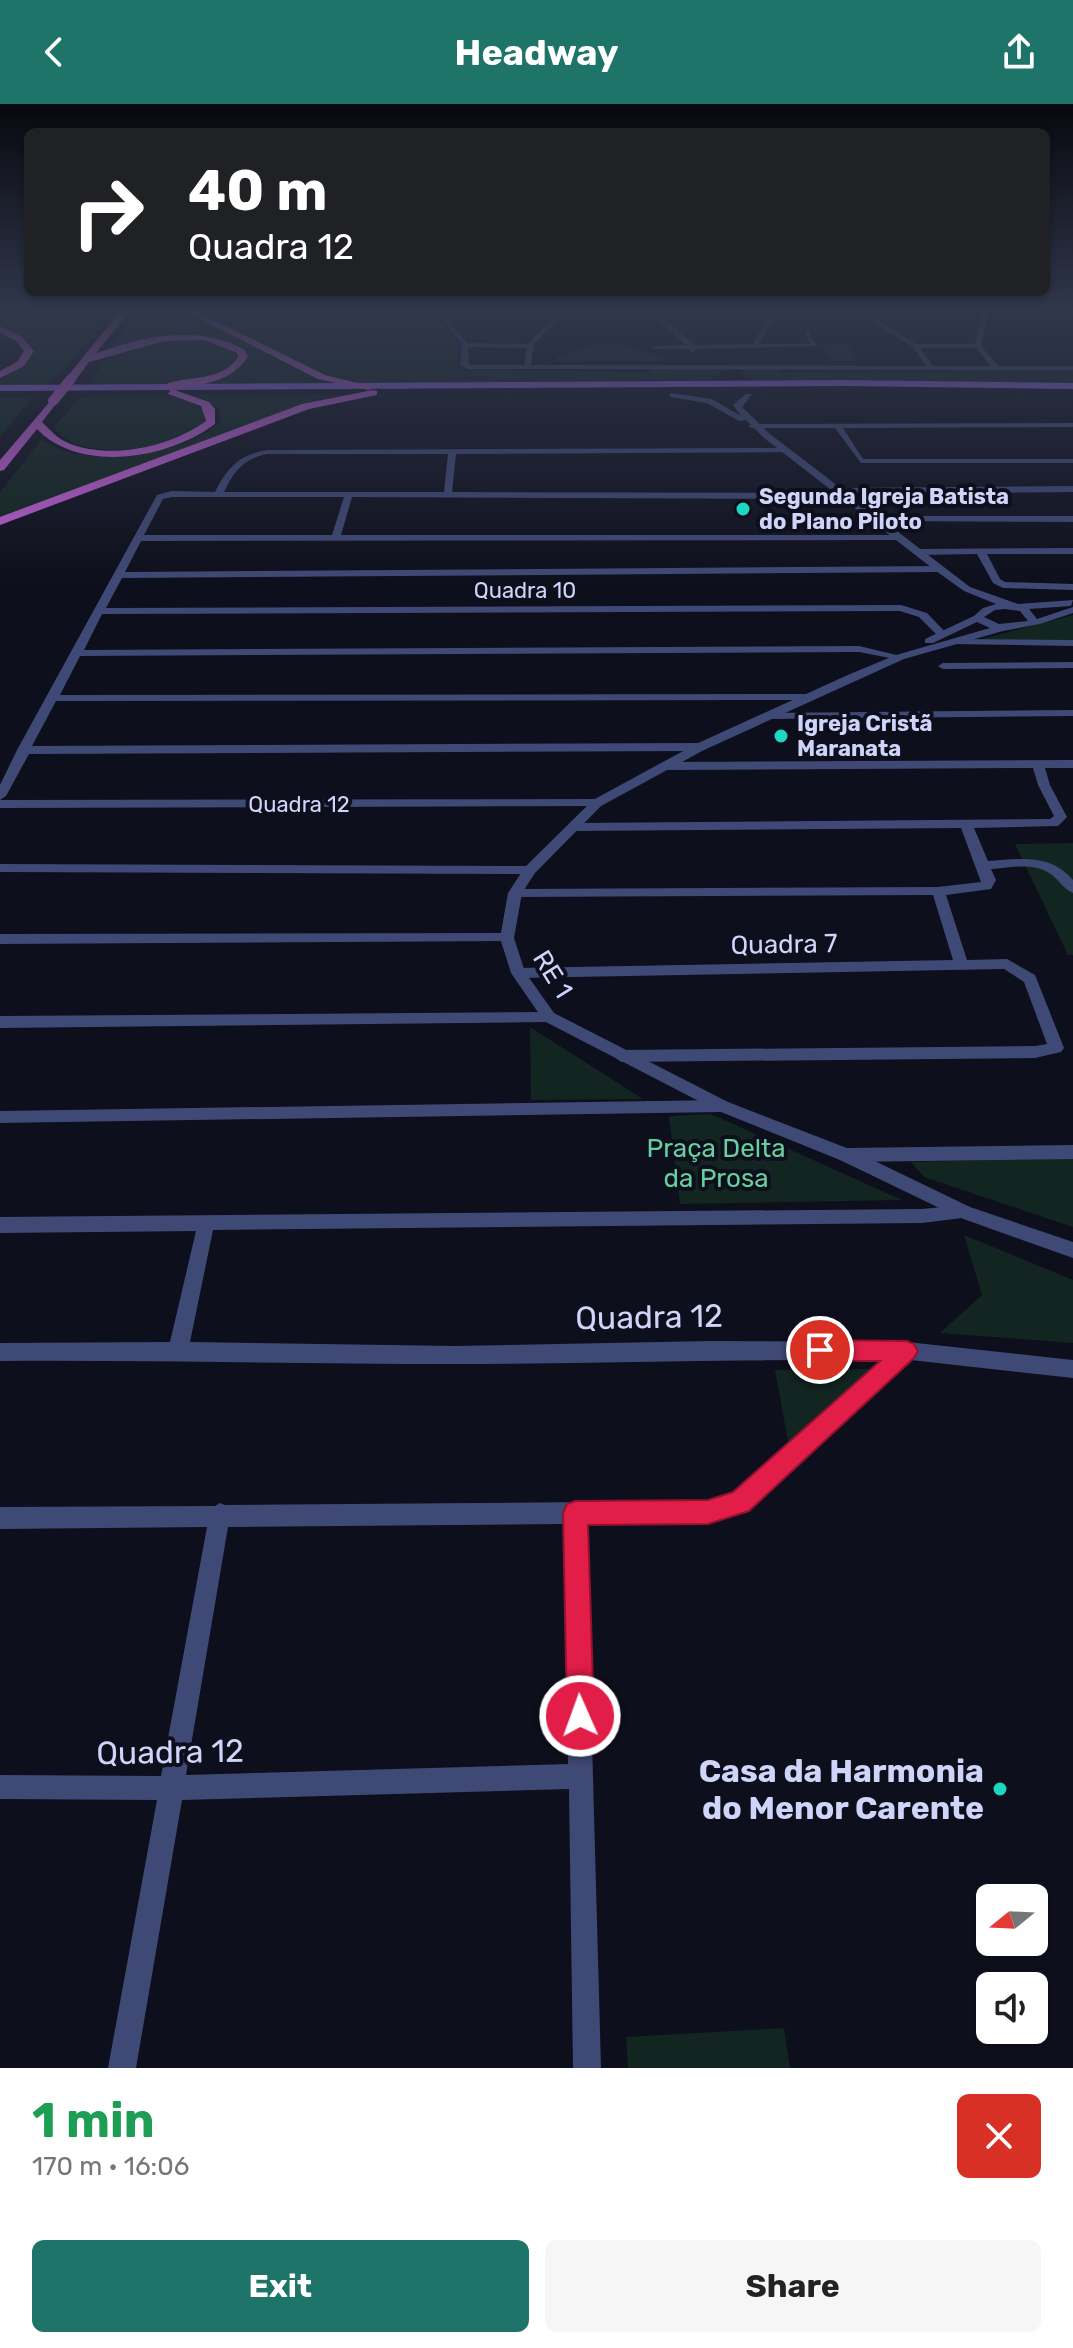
<!DOCTYPE html>
<meta charset="utf-8">
<style>
:root{--surface:#fff;--page:#f6f6f6;--text:#222;--muted:#767676;--accent:#1f746a}
body{margin:0;font-family:Rubik,sans-serif;background:var(--page);color:var(--text);height:100vh;display:flex;flex-direction:column;font-size:30px;white-space:nowrap}
*{box-sizing:border-box;margin:0}
p{font-size:26px;color:var(--muted)}
.icon{flex:none;width:44px;height:44px;fill:none;stroke:currentColor;stroke-width:2;stroke-linecap:round;stroke-linejoin:round}
.map{position:relative;height:1964px;overflow:hidden}
.details{display:flex;flex-direction:column;background:var(--surface);flex:1}
.details>*{flex:none}
.banner{position:absolute;left:24px;top:24px;width:1026px;height:168px;border-radius:12px;box-shadow:0 2px 6px #0004;background:#202124;color:#fff;overflow:hidden}
.needle{width:52px;rotate:252deg}
.buttons{position:absolute;left:976px;top:1780px;display:grid;gap:16px}
.buttons a{display:grid;place-items:center;width:72px;height:72px;border-radius:12px;background:var(--surface);box-shadow:0 2px 6px #0004;font-size:40px}
.pin{position:absolute;display:grid;place-items:center;width:68px;height:68px;color:#fff;margin:-34px;border:4px solid #fff;border-radius:50%;box-shadow:0 2px 8px #0007}
.me{position:absolute;width:88px;margin:-44px;rotate:358deg;stroke-linejoin:round;filter:drop-shadow(0 0 6px #0008)}
.turn{display:flex;align-items:center;gap:28px;height:168px;padding:0 32px;font-size:36px}
.turn .icon{width:104px;height:104px;stroke-width:2.5}
.turn b{display:block;font-size:56px;line-height:68px}
.round{display:grid;place-items:center;flex:none;width:84px;height:84px;border-radius:12px;background:var(--page)}
.overview{display:flex;align-items:center;justify-content:space-between;height:136px;padding:0 32px}
h1{font-size:48px;font-weight:700;line-height:60px;color:#1e9e55}
.action{display:flex;gap:16px;margin-top:auto;padding:16px 32px}
.action a{flex:1;height:92px;border-radius:12px;background:var(--accent);color:#fff;font-size:32px;font-weight:700;line-height:92px;text-align:center}
.action a+a{background:var(--page);color:var(--text)}
header{display:flex;justify-content:space-between;align-items:center;height:104px;padding:0 32px;background:var(--accent);color:#fff;font-size:36px;font-weight:700}
.map>svg:first-child{display:block}
.green{fill:#122520}
.building{fill:#1d1d3b}
.lines{fill:none;stroke-linecap:round;stroke-linejoin:round}
.minor{fill:#3f4975;fill-rule:evenodd}
.tertiary{fill:#3f4975;fill-rule:evenodd}
.primary{fill:#9a64eb;fill-rule:evenodd}
.trunk{fill:#c25fd5;fill-rule:evenodd}
.trunk-bridge{stroke:#c25fd5;stroke-width:10}
.route{fill:#e11d48;stroke:#92132f;stroke-width:2}
.poi-dot{fill:#1cd8c1;stroke:#0e0f1c;stroke-width:3}
.labels{text-anchor:middle;stroke-width:8;stroke-linejoin:round;paint-order:stroke}
.far-poi-label{font-size:22px;font-weight:bold;fill:#cfd4f9;stroke:#0e0f1c;text-anchor:start}
.far-street-label{font-size:22px;fill:#cfd4f9;stroke:#0e0f1c}
.street-label{font-size:26px;fill:#cfd4f9;stroke:#0e0f1c}
.park-label{font-size:26px;fill:#66cf9d;stroke:#0e0f1c}
.near-street-label{font-size:32px;fill:#cfd4f9;stroke:#0e0f1c}
.near-poi-label{font-size:32px;font-weight:bold;fill:#cfd4f9;stroke:#0e0f1c;text-anchor:end}
</style>
<header><svg class="icon" aria-label="back" viewBox="0 0 24 24"><path d="M15 5l-7 7 7 7"/></svg>Headway<svg class="icon" aria-label="share" viewBox="0 0 24 24"><path d="M12 15V3M7 8l5-5 5 5M5 13v7h14v-7"/></svg></header>
<div class="map">
<svg width="1073" height="1964" viewBox="0 0 1073 1964">
<rect width="100%" height="100%" fill="#0e0f1c"/>
<path class="green" d="M 0,204 L 115,204 L 62,268 L 44,282 L 0,281 L 0,272 L 13,267 L 30,245 L 0,225 Z
M 141,204 L 177,204 L 316,273 L 348,281 L 188,281 L 233,267 L 246,254 C 225,216 144,240 109,246 Z
M 188,204 L 430,204 L 459,241 L 457,265 L 651,268 L 651,265 L 712,265 L 724,270 L 709,276 L 359,279 L 320,269 Z
M 191,236 L 217,239 L 234,248 L 236,253 C 219,288 124,280 90,280 C 96,272 101,260 108,253 C 123,239 171,236 191,236 Z
M 749,265 L 779,265 L 781,268 L 1073,265 L 1073,281 L 757,276 L 739,269 Z
M 196,291 L 342,291 L 306,299 L 0,414 L 0,388 L 42,335 C 81,367 185,352 220,318 L 219,304 Z
M 0,293 L 33,293 L 0,333 Z
M 80,293 C 111,293 181,284 203,306 L 204,318 C 175,346 78,361 54,323 Z
M 1073,511 L 1073,537 L 974,537 Z
M 1073,739 L 1073,851 L 1068,851 L 1015,740 Z
M 530,923 L 643,995 L 531,996 Z
M 711,1010 L 902,1096 L 680,1100 L 669,1012 Z
M 1073,1054 L 1073,1123 L 924,1073 L 911,1058 Z
M 964,1131 L 1073,1176 L 1073,1239 L 940,1229 L 982,1191 Z
M 873,1265 L 789,1343 L 775,1266 Z
M 784,1924 L 790,1964 L 628,1964 L 626,1933 Z"/>
<path class="building" d="M 822,240 L 849,240 L 858,257 L 830,257 Z
M 595,241 L 623,241 L 663,253 L 663,257 L 556,257 L 556,254 Z"/>
<g class="lines">
<path class="minor" d="M 434,204 L 440,204 L 467,239 L 527,240 L 563,204 L 570,204 L 534,240 L 531,261 L 926,262 L 913,243 L 851,204 L 859,204 L 916,240 L 975,240 L 983,204 L 989,204 L 981,242 L 999,262 L 1073,262 L 1073,266 L 467,265 L 460,261 L 462,241 ZM 468,243 L 527,244 L 524,261 L 469,261 ZM 920,244 L 976,244 L 991,262 L 933,262 Z
M 644,204 L 651,204 L 695,241 L 753,240 L 774,204 L 780,204 L 759,240 L 810,240 L 805,228 L 808,226 L 817,242 L 696,245 L 693,249 L 689,245 L 654,245 L 652,242 L 686,241 Z
M 1061,204 L 1073,206 L 1073,211 Z
M 1073,319 L 1073,323 L 843,324 L 863,355 L 1073,355 L 1073,359 L 861,359 L 835,324 L 752,324 L 748,322 L 752,320 Z
M 785,344 L 788,348 L 456,350 L 452,388 L 837,389 L 834,387 L 838,384 L 1073,382 L 1073,388 L 846,390 L 849,392 L 845,395 L 352,393 L 341,431 L 900,431 L 902,433 L 897,436 L 141,437 L 125,468 L 939,462 L 944,465 L 939,468 L 122,474 L 106,504 L 901,501 L 927,509 L 948,531 L 939,533 L 919,513 L 900,507 L 102,510 L 84,546 L 859,542 L 905,553 L 900,556 L 859,548 L 80,552 L 60,591 L 806,590 L 812,593 L 806,596 L 56,597 L 32,642 L 700,639 L 706,643 L 700,647 L 29,650 L 6,692 L 0,696 L 0,681 L 17,646 L 157,391 L 172,387 L 215,388 C 228,363 239,351 267,346 ZM 267,350 L 448,350 L 444,388 L 224,388 C 234,367 243,355 267,350 ZM 172,393 L 344,393 L 332,431 L 144,431 L 163,395 Z
M 875,412 L 1073,412 L 1073,418 L 872,417 L 871,415 Z
M 1073,444 L 1073,450 L 987,450 L 1000,475 L 1005,478 L 1073,480 L 1073,486 L 1003,484 L 993,479 L 977,450 L 917,451 L 912,448 L 917,445 Z
M 955,535 L 1073,536 L 1073,542 L 951,540 L 951,536 Z
M 1073,558 L 1073,564 L 943,565 L 938,562 L 943,559 Z
M 1073,606 L 1073,612 L 766,615 L 760,612 L 766,609 Z
M 1073,656 L 1073,664 L 1045,664 L 1050,681 L 1067,713 L 1058,722 L 974,724 L 988,757 C 1020,755 1050,749 1073,776 L 1073,789 C 1063,785 1058,774 1049,769 C 1032,758 1009,764 991,765 L 996,776 L 991,785 L 946,791 L 967,856 L 1007,855 L 1035,871 L 1064,944 L 1061,948 L 1035,954 L 621,958 L 613,952 L 621,946 L 1035,942 L 1047,940 L 1024,878 L 1004,865 L 518,874 L 511,869 L 518,864 L 953,856 L 933,791 L 515,793 L 508,789 L 515,785 L 938,783 L 981,778 L 961,724 L 574,727 L 568,723 L 574,719 L 1050,715 L 1054,712 L 1038,681 L 1033,664 L 665,666 L 659,662 L 665,658 Z
M 597,695 L 603,699 L 601,702 L 0,704 L 0,696 Z
M 0,760 L 530,762 L 537,766 L 530,770 L 0,768 Z
M 507,829 L 512,831 L 514,834 L 512,837 L 0,840 L 0,830 Z
M 549,908 L 557,913 L 549,918 L 0,924 L 0,912 Z
M 722,996 L 728,998 L 730,1002 L 728,1006 L 722,1008 L 0,1019 L 0,1007 Z
M 1073,1041 L 1073,1055 L 846,1058 L 840,1056 L 838,1051 L 840,1046 L 846,1044 Z
M 964,1101 L 970,1103 L 973,1108 L 970,1113 L 922,1119 L 213,1126 L 190,1238 L 454,1242 L 709,1237 L 907,1238 L 1073,1256 L 1073,1274 L 911,1256 L 761,1395 C 714,1430 643,1419 586,1420 L 601,1964 L 573,1964 L 569,1685 L 182,1696 L 136,1964 L 108,1964 L 157,1696 L 0,1695 L 0,1671 L 161,1672 L 207,1423 L 0,1425 L 0,1403 L 215,1402 L 220,1399 L 225,1401 L 708,1397 L 734,1389 L 747,1381 L 884,1256 C 740,1255 597,1260 454,1260 C 303,1260 151,1256 0,1257 L 0,1239 L 170,1238 L 196,1127 L 0,1129 L 0,1113 L 922,1105 ZM 565,1420 L 568,1660 L 186,1671 L 228,1423 Z"/>
<path class="tertiary" d="M 670,289 L 712,295 L 741,312 L 733,301 L 746,290 L 752,290 L 742,303 L 770,330 L 970,483 L 1018,500 L 1073,496 L 1071,502 L 1029,505 L 1037,515 L 1073,503 L 1073,509 L 1040,520 L 1003,527 L 904,555 L 704,646 L 601,702 L 535,769 L 522,789 L 514,834 L 525,868 L 554,909 L 728,998 L 852,1046 L 970,1103 L 1073,1138 L 1073,1154 L 958,1113 L 840,1056 L 716,1006 L 544,917 L 511,869 L 500,834 L 508,789 L 525,763 L 593,696 L 696,640 L 850,570 L 896,551 L 990,524 L 977,518 L 933,539 L 925,539 L 925,535 L 974,512 L 983,504 L 996,500 L 964,487 L 936,467 L 764,334 L 746,316 L 739,317 L 707,299 L 670,293 ZM 1005,505 L 1020,507 L 1028,517 L 999,520 L 984,513 L 995,506 Z"/>
<path class="primary" d="M 843,276 L 1073,279 L 1073,285 L 843,282 L 0,287 L 0,281 Z"/>
<path class="trunk" d="M 123,204 L 132,204 L 96,249 C 146,232 195,220 244,245 L 248,253 C 230,279 201,281 172,285 L 209,298 L 215,305 L 215,320 C 169,355 80,370 37,325 L 4,366 L 0,367 L 0,356 L 53,294 L 58,297 L 42,318 C 49,325 57,334 66,338 C 108,357 171,343 206,317 L 201,302 L 168,290 L 171,285 L 160,283 C 185,269 219,281 238,253 L 237,249 L 204,236 L 164,237 L 89,258 L 75,277 L 67,277 L 67,273 Z
M 178,204 L 189,204 L 325,271 L 374,283 L 369,286 L 318,275 Z
M 0,222 L 22,233 L 34,247 L 24,262 L 0,274 L 0,267 L 17,258 L 24,247 L 16,237 L 0,229 Z
M 373,286 L 377,287 L 377,291 L 309,305 L 0,421 L 0,413 L 302,300 Z"/>
<path class="trunk-bridge" d="M 53,297 L 71,275"/>
</g>
<linearGradient id="sky" x2="0" y2="1"><stop stop-color="#08080f"/><stop offset="0.43" stop-color="#30374b"/><stop offset="1" stop-color="#30374b" stop-opacity="0"/></linearGradient>
<rect width="1073" height="479" fill="url(#sky)"/>
<path class="route" d="M 820,1236 L 907,1237 L 914,1240 L 918,1247 L 914,1254 L 749,1407 L 708,1420 L 588,1421 L 594,1612 L 590,1621 L 580,1625 L 571,1621 L 567,1612 L 563,1409 L 567,1400 L 575,1397 L 708,1396 L 733,1388 L 880,1257 L 820,1257 L 812,1254 L 809,1246 L 812,1239 Z"/>
<g class="poi-dot">
<circle cx="743" cy="405" r="8"/>
<circle cx="781" cy="632" r="8"/>
<circle cx="1000" cy="1685" r="8"/>
</g>
<g class="labels">
<g class="far-poi-label">
<text x="759" y="400">Segunda Igreja Batista<tspan x="759" dy="25">do Plano Piloto</tspan></text>
<text x="797" y="627">Igreja Cristã<tspan x="797" dy="25">Maranata</tspan></text>
</g>
<g class="far-street-label">
<text x="525" y="494">Quadra 10</text>
<text x="299" y="708">Quadra 12</text>
</g>
<g class="street-label">
<text transform="translate(784 840) rotate(-1)" y="9">Quadra 7</text>
<text transform="translate(553 870) rotate(58)" y="9">RE 1</text>
</g>
<g class="park-label">
<text x="716" y="1053">Praça Delta<tspan x="716" dy="30">da Prosa</tspan></text>
</g>
<g class="near-street-label">
<text transform="translate(649 1213) rotate(-1)" y="11">Quadra 12</text>
<text transform="translate(170 1648) rotate(-1)" y="11">Quadra 12</text>
</g>
<g class="near-poi-label">
<text x="984" y="1678">Casa da Harmonia<tspan x="984" dy="37">do Menor Carente</tspan></text>
</g>
</g>
</svg>
<div class="buttons">
<a><svg class="needle" viewBox="-14 -14 28 28"><path d="M0-13l5 13h-10z" fill="#e53935"/><path d="M0 13l5-13h-10z" fill="#767676"/></svg></a>
<a><svg class="icon" aria-label="sound" viewBox="0 0 24 24"><path d="M4 9h4l5-4v14l-5-4H4zM17 9q2 3 0 6"/></svg></a>
</div>
<div class="pin" style="left:820px;top:1246px;background:#d93025"><svg class="icon" aria-label="arrive" viewBox="0 0 24 24"><path d="M6 21V4h12l-3 4 3 4H6"/></svg></div>
<svg class="me" style="left:580px;top:1612px" viewBox="-20 -20 40 40"><circle r="17" fill="#e11d48" stroke="#fff" stroke-width="3"/><path d="M0-11L8 9 0 5-8 9z" fill="#fff"/></svg>
<div class="banner">
<div class="turn"><svg class="icon" aria-label="right" viewBox="0 0 24 24"><path d="M7 20v-9h11M14 6l5 5-5 5"/></svg><div><b>40 m</b>Quadra 12</div></div>
</div>
</div>
<section class="details">
<div class="overview"><div><h1>1 min</h1><p>170 m · 16:06</p></div><a class="round" style="background:#d93025;color:#fff"><svg class="icon" aria-label="close" viewBox="0 0 24 24"><path d="M6 6l12 12M18 6L6 18"/></svg></a></div>
<div class="action"><a>Exit</a><a>Share</a></div>
</section>
